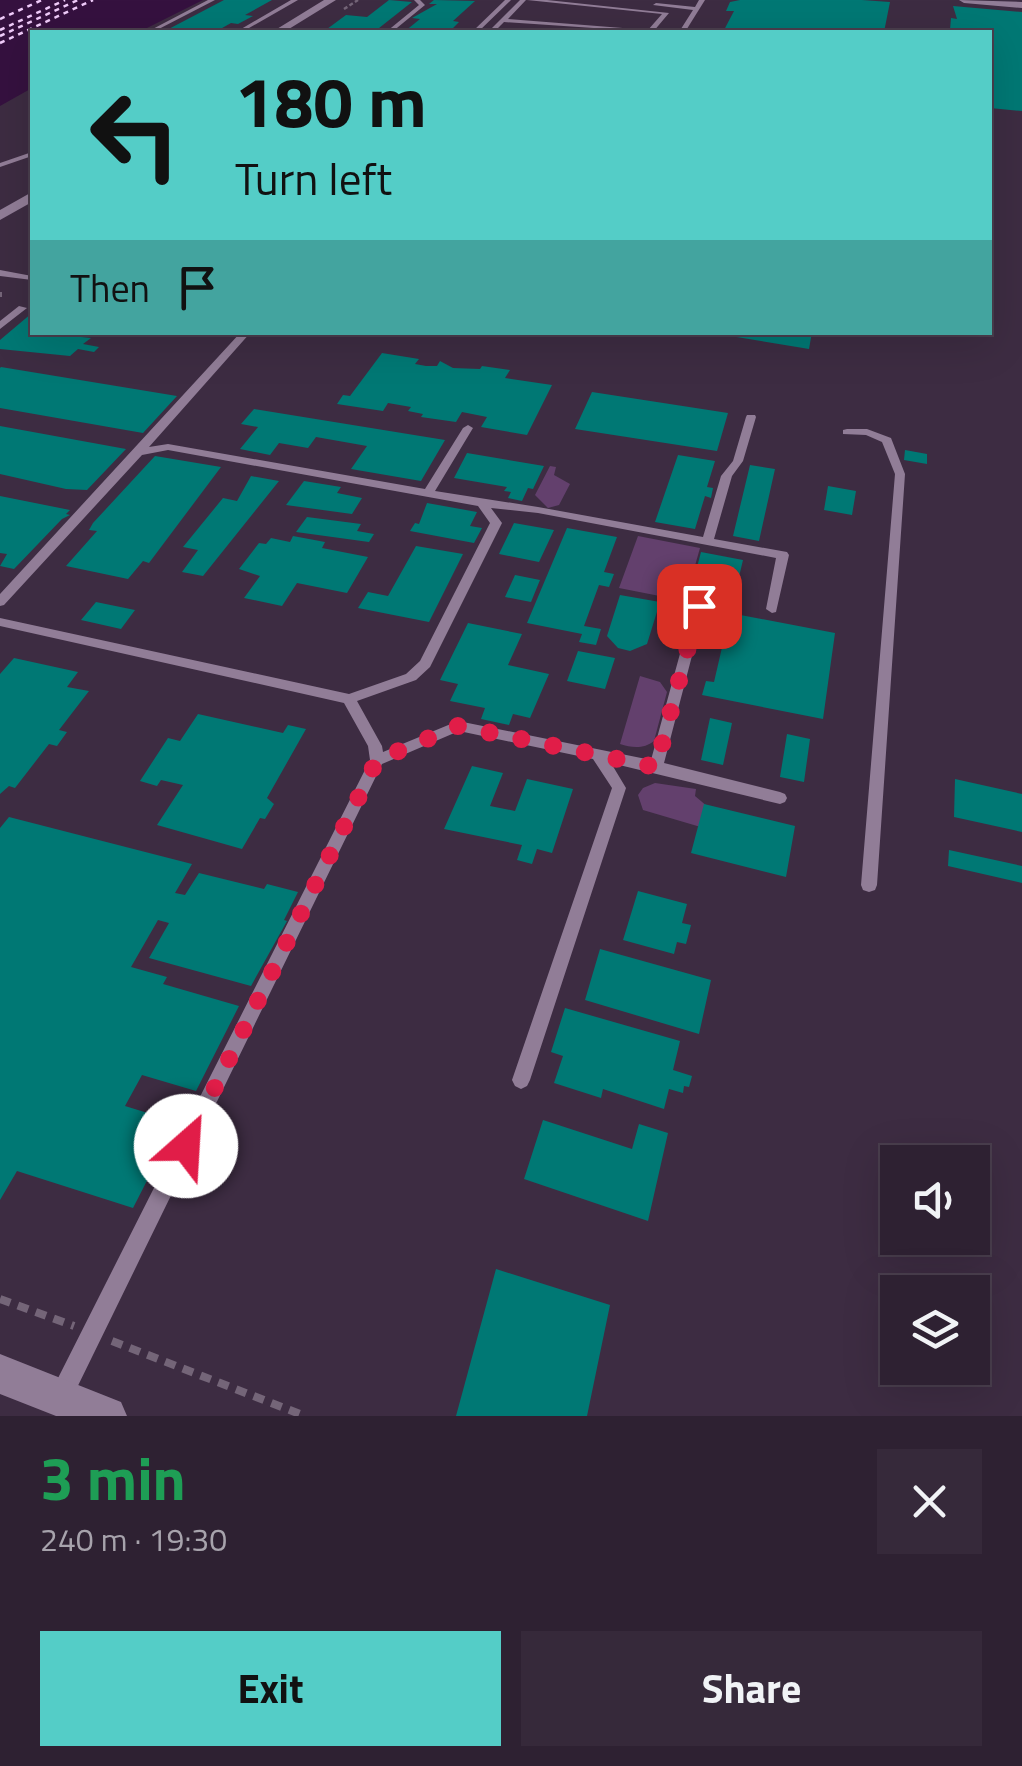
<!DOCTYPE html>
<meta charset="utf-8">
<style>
:root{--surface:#2e2132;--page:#36293a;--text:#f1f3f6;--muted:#a7a3ac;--line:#493e4d;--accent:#54cdc7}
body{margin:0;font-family:"Titillium Web",sans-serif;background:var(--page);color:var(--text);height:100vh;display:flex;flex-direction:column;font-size:38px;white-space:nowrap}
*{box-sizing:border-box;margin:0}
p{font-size:32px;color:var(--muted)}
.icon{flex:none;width:55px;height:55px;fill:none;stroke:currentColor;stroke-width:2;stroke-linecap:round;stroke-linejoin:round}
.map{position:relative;height:1416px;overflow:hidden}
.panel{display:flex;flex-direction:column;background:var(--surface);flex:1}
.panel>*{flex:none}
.top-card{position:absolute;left:30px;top:30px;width:962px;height:305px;border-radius:0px;box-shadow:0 10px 40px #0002,0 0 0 2px var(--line);background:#54cdc7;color:#111;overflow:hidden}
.fabs{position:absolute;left:880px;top:1145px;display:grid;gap:20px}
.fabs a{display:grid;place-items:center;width:110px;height:110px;border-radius:0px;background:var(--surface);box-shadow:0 10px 40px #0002,0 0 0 2px var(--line);font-size:50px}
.pin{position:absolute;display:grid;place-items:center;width:85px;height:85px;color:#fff;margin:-42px;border-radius:20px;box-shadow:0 5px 15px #0006}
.me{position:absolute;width:110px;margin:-55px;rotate:26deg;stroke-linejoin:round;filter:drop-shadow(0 0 8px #0008)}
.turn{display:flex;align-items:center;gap:35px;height:210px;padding:0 40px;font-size:45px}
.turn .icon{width:130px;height:130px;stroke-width:2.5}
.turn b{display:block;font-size:70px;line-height:85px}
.then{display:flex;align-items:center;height:95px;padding:0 40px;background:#0003;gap:20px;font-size:38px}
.round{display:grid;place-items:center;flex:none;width:105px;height:105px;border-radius:0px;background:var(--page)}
.headline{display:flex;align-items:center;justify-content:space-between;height:170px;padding:0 40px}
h1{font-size:60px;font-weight:700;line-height:75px;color:#1e9e55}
.cta{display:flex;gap:20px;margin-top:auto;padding:20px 40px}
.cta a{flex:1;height:115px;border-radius:0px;background:var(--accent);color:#111;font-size:40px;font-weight:700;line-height:115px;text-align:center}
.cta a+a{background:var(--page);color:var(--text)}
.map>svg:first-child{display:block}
.green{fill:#63406d}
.water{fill:#35113f}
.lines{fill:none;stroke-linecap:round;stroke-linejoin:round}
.ferry{stroke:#efcbf9;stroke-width:2.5;stroke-dasharray:5 5;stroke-linecap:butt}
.building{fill:#007874}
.path-far2{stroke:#746578;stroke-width:2.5;stroke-dasharray:4 2.5;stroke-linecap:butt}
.path-far1{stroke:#746578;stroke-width:4;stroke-dasharray:5 4;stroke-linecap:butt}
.path{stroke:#746578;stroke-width:8;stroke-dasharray:11 8;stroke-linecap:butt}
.lane{fill:#917d97;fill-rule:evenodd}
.secondary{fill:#917d97;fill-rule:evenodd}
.route{stroke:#e11d48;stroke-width:18;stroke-dasharray:0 32.4}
</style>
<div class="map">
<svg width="1022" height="1416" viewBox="0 0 1022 1416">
<rect width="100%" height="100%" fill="#3d2c42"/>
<path class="green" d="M 550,466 L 556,467 L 554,475 L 570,484 L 559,505 L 548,508 L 535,495 Z
M 638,536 L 700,548 L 685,601 L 619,588 Z
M 640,676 L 660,682 L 667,692 L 654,741 C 644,749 632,748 620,744 Z
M 655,783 L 696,789 L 695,796 L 708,807 L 704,828 L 643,810 L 638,795 L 643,788 Z"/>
<path class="water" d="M 0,0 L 203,0 L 139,32 L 32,32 L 32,88 L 0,106 Z"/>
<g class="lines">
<path class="ferry" d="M 0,19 L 42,0
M 0,30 L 65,0
M 0,36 L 78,0
M 0,43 L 93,0"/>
</g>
<path class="building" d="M 224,0 L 272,0 L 245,15 L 253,16 L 238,24 L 231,23 L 215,32 L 163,32 Z
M 389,0 L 412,2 L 374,32 L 323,32 L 346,15 L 367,17 Z
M 434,0 L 475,1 L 453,21 L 459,22 L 452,29 L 462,32 L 404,32 L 420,19 L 412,18 L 437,4 L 429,4 Z
M 740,0 L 862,0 L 890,2 L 884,32 L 723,32 L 734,11 L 726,11 L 730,2 Z
M 953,6 L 1022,12 L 1022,111 L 990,108 L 990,32 L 950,30 L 951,18 L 957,19 Z
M 32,313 L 32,332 L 91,338 L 83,344 L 99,347 L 94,352 L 78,349 L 70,356 L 0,349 L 0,340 Z
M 706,332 L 812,332 L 809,349 Z
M 382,353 L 419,359 L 415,364 L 426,366 L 437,366 L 440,361 L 453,368 L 480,369 L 482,366 L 510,370 L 505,378 L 552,385 L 527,435 L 481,427 L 487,417 L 462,412 L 456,422 L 421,417 L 423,414 L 408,411 L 411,407 L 388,403 L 383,411 L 337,404 L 343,395 L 350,396 Z
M 0,368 L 1,367 L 177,396 L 143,433 L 0,408 Z
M 592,392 L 728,413 L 717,451 L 575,429 Z
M 254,409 L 445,440 L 421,481 L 351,469 L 367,446 L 316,437 L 308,448 L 279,443 L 270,455 L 240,449 L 258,427 L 241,424 Z
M 0,426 L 126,449 L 87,490 L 66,489 L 0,474 Z
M 905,450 L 927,454 L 927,464 L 904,460 Z
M 467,453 L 544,466 L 533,489 L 528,488 L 522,501 L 508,498 L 511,492 L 504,491 L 507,487 L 454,478 Z
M 678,455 L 715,461 L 707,487 L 713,488 L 711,498 L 705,496 L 695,529 L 655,522 Z
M 155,456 L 221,467 L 149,563 L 143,561 L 128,579 L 66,566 L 97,531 L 89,530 L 93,523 Z
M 750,465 L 775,469 L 759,541 L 733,536 Z
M 251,476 L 279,481 L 203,576 L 182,572 L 198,550 L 183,547 L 223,498 L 237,501 Z
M 304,481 L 341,487 L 337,493 L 362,498 L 352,514 L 286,505 Z
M 828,486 L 856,491 L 852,515 L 824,510 Z
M 0,496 L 70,510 L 66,514 L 70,515 L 62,519 L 14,569 L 0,566 L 7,554 L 0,553 Z
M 427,503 L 477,512 L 470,526 L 482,528 L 474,543 L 410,531 L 415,523 L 419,524 Z
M 307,517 L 361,524 L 357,531 L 374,534 L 369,542 L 296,532 Z
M 514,523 L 554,530 L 539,562 L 499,554 Z
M 567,528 L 617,537 L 604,572 L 614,574 L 609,587 L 599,585 L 584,626 L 601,629 L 596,645 L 579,642 L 582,634 L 527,623 Z
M 293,536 L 325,542 L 322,548 L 368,557 L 347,593 L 297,583 L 282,606 L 244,598 L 260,576 L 239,569 L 259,543 L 266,544 L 271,538 L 290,542 Z
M 416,546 L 463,554 L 429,622 L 358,608 L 368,592 L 388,596 Z
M 701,552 L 743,560 L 734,598 L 691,590 Z
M 515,575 L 540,580 L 531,602 L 505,597 Z
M 620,595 L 660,602 L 647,644 L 630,651 L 618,648 L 607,636 Z
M 96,602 L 135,610 L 121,629 L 81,620 Z
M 730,613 L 835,633 L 823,719 L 702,695 L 706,681 L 714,682 Z
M 468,623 L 522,634 L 508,665 L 549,674 L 530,718 L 513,714 L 509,725 L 481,719 L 485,708 L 450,701 L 458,684 L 440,680 Z
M 578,651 L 615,658 L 605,689 L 567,681 Z
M 14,658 L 78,672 L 67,687 L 89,691 L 59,730 L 67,732 L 57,746 L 49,744 L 15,788 L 9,786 L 0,794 L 0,674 Z
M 198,714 L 283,733 L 288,725 L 306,729 L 267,798 L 274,804 L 265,819 L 260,818 L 242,849 L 157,825 L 183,785 L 161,780 L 157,786 L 140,781 L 168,738 L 180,741 Z
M 710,718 L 732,723 L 723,765 L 701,760 Z
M 787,734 L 810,739 L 804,782 L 780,777 Z
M 472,766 L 503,773 L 490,806 L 515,811 L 527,779 L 573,789 L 552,853 L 537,849 L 532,864 L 517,860 L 522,845 L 444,829 Z
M 955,779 L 1022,794 L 1022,832 L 954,817 Z
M 704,804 L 795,826 L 786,877 L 691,853 Z
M 9,817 L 192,864 L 175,893 L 185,895 L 199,873 L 264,889 L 267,884 L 298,892 L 284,920 L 287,921 L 251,986 L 149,958 L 169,923 L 158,920 L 131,967 L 167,977 L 163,984 L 239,1006 L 196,1091 L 142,1075 L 125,1106 L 177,1122 L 133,1208 L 17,1171 L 0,1200 L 0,828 Z
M 949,850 L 1022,866 L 1022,883 L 948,866 Z
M 638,891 L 687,904 L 682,923 L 691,925 L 686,944 L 677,942 L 674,954 L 623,940 Z
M 600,949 L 711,980 L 699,1034 L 585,1000 Z
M 565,1008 L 680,1041 L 673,1070 L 692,1076 L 689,1087 L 684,1086 L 683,1093 L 669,1089 L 664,1109 L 603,1089 L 601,1098 L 554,1083 L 563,1056 L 551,1052 Z
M 543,1120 L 632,1149 L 639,1124 L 668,1133 L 648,1221 L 524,1179 Z
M 496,1269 L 610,1305 L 587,1416 L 456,1416 Z"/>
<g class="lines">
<path class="path-far2" d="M 344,9 L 358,0"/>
<path class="path-far1" d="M 0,292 L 0,298"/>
<path class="path" d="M 0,1299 L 74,1326
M 112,1341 L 305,1416"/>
<path class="lane" d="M 208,0 L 215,0 L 153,32 L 147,32 Z
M 291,0 L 298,0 L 242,32 L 236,32 Z
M 414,0 L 420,0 L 425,5 L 392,32 L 386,32 L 419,5 Z
M 505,0 L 511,0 L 478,32 L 472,32 Z
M 520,0 L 526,0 L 508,19 L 648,30 L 662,14 L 527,0 L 547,0 L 669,13 L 653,32 L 504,22 L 494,32 L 488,32 Z
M 699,0 L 705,0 L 685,32 L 679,32 L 693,10 L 653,5 L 656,3 L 695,7 Z
M 32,152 L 32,156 L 0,167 L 0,163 Z
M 0,270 L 32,276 L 32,280 L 0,276 Z
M 19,306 L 27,308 L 0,329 L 0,321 Z
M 241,332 L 251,332 L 149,447 L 168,444 L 425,489 L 463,428 L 468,425 L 473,428 L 435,491 L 538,507 L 703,537 L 721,476 L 733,461 L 746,417 L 747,415 L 755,415 L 756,417 L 743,461 L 732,476 L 714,539 L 787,552 L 789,555 L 776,612 L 772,613 L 766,609 L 776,558 L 538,513 L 491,508 L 502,523 L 430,667 L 416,680 L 357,701 L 382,746 L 383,752 L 458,721 L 651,760 L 693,606 L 699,602 L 705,606 L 664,763 L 780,792 L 785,794 L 787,798 L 785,802 L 780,804 L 611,763 L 626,788 L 530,1080 L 527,1086 L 521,1089 L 515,1086 L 512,1080 L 612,788 L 593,759 L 459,731 L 382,764 L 70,1402 L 62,1405 L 54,1402 L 51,1394 L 54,1386 L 370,760 L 368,746 L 344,703 L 0,626 L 0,618 L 349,694 L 406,674 L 420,661 L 490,523 L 478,506 L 168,450 L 142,455 L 4,605 L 0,606 L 0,594 Z
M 847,429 L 867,429 L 891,438 L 905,474 L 877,885 L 875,890 L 869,892 L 863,890 L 861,885 L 895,474 L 882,442 L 866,435 L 843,434 L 843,430 Z"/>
<path class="secondary" d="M 324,0 L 336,0 L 284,32 L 272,32 Z
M 959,0 L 1022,2 L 1022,8 L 964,3 Z
M 32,192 L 32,202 L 0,220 L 0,210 Z
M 0,1354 L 121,1402 L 127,1416 L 56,1416 L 0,1394 Z"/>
</g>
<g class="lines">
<path class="route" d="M 186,1146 L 377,760 L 458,726 L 656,767 L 699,606"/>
</g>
</svg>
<div class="fabs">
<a><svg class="icon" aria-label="sound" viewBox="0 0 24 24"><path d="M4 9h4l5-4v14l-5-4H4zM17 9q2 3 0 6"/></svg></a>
<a><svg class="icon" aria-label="layers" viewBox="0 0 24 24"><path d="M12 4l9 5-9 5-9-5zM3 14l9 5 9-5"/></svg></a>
</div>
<div class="pin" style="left:699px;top:606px;background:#d93025"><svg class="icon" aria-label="arrive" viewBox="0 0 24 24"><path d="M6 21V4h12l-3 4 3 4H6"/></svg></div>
<svg class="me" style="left:186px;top:1146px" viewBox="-20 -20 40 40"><circle r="19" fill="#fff"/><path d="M0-13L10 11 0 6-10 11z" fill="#e11d48"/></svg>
<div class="top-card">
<div class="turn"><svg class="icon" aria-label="left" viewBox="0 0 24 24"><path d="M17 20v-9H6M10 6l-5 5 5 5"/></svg><div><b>180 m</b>Turn left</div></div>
<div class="then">Then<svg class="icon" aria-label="arrive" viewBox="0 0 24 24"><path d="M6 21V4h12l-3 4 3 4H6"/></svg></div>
</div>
</div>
<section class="panel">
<div class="headline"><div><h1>3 min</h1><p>240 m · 19:30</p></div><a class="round"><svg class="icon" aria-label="close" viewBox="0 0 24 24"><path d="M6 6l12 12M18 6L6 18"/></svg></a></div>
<div class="cta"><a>Exit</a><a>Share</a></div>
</section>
